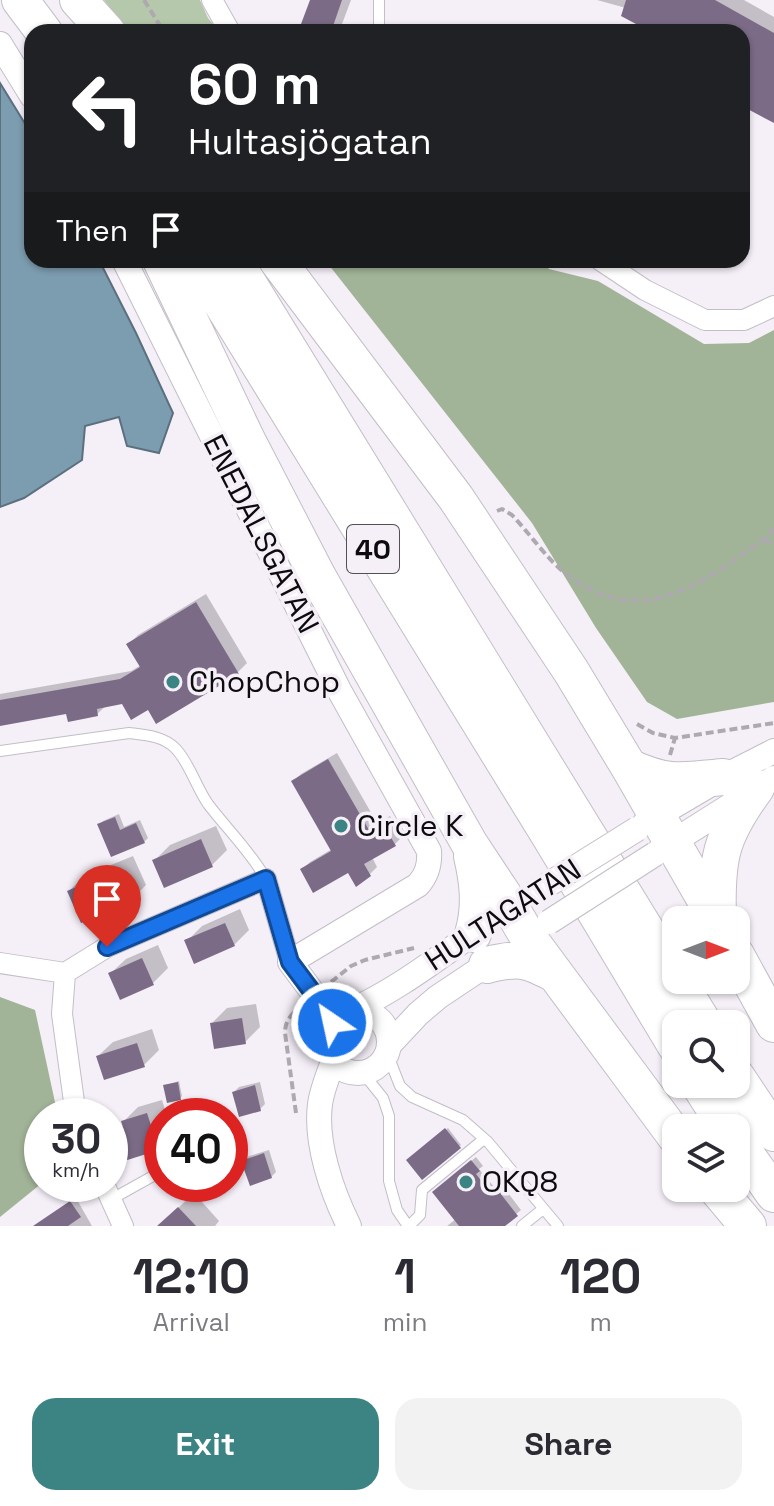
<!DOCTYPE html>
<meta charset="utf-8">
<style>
:root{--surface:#fff;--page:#f2f2f3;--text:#2b2b33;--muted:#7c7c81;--accent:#3b8483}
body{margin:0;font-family:"Space Grotesk",sans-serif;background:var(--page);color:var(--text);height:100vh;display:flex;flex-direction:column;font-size:30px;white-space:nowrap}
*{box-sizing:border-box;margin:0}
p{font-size:26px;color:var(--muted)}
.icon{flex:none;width:44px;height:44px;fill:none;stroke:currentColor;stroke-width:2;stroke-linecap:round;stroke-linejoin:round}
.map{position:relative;height:1226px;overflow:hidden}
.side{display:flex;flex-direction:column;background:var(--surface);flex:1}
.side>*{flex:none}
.hud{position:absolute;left:24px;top:24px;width:726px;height:244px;border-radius:24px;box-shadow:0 2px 6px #0004;background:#202124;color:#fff;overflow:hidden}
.needle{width:52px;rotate:90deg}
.controls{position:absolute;left:662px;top:906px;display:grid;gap:16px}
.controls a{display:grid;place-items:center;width:88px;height:88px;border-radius:16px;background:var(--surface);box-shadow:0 2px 6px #0004;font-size:40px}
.speed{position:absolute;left:24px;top:1098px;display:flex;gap:16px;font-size:40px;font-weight:700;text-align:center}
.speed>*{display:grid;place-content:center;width:104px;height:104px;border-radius:50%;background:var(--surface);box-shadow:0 2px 6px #0004;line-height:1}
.speed small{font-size:20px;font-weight:400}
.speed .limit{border:12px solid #d22;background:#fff;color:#111}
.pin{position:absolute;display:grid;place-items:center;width:68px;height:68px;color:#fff;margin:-82px -34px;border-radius:50% 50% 50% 0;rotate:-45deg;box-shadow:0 0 8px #0007}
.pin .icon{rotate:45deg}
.me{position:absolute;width:88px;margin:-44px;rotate:326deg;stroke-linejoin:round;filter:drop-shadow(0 0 6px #0008)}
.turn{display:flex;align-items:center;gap:28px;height:168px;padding:0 32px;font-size:36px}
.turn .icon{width:104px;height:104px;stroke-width:2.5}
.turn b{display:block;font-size:56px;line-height:68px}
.then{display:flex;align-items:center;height:76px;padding:0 32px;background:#0003;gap:16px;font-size:30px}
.eta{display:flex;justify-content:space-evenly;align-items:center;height:136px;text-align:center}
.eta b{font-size:48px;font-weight:800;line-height:56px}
.cta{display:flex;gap:16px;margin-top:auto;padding:16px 32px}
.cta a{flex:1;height:92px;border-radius:24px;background:var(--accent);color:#fff;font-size:32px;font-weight:800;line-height:92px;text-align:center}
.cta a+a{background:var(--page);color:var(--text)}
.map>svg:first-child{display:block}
.green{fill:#b6c8ac}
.forest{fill:#a1b497}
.water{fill:#7c9caf;stroke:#5b707f;stroke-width:2}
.shadow{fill:#0003}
.building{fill:#7b6b86}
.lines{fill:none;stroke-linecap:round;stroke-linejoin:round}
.service-casing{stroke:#c3bec6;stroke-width:12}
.minor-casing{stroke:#c3bec6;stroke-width:22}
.tertiary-casing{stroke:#c3bec6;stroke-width:26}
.motorway-casing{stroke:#c3bec6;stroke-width:38}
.path{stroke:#aea9b0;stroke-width:4;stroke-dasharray:8 4;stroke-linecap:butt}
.service{stroke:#fff;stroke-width:10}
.minor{stroke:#fff;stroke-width:20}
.tertiary{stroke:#fff;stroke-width:24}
.motorway{stroke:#fff;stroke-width:36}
.tertiary-bridge-casing{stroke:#c3bec6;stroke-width:26;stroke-linecap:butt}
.tertiary-bridge{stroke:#fff;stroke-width:24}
.route-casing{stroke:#114b97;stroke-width:20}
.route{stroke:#1a73e8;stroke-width:14}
.poi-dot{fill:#3b8483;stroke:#f5eff8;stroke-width:3}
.labels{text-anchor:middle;stroke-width:7;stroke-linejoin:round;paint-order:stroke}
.shield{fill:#f5eff8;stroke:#534f54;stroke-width:2}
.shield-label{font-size:28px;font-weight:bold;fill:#0d0b0e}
.street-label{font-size:30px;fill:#0d0b0e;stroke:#f5eff8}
.poi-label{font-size:30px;fill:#0d0b0e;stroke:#f5eff8;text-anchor:start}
</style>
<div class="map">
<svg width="774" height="1226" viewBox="0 0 774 1226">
<rect width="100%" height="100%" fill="#f5eff8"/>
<path class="green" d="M 104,0 L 200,0 L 208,18 L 219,32 L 127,32 Z"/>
<path class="forest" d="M 325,260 L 541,260 L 549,269 L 598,281 L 704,344 L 749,343 L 774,330 L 774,702 L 677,719 L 647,702 L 596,628 L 532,523 Z
M 0,997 L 35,1010 L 58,1116 L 42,1116 L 42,1183 L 0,1217 Z"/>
<path class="water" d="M 0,83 L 32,135 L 32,260 L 99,260 L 136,333 L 173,413 L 159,453 L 127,446 L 119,417 L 85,426 L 82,460 L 24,498 L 0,507 Z"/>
<path class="shadow" d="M 312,0 L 351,0 L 339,32 L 300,32 Z
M 597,0 L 744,0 L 774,17 L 774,121 L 742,103 L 742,32 L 655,32 L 626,8 Z
M 206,594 L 247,663 L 238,672 L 148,708 L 123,702 L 107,705 L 97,714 L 68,712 L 0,724 L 0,694 L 131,671 L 141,665 L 129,644 L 138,635 Z
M 337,753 L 377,823 L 390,816 L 403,836 L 395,844 L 372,857 L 377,867 L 369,875 L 349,870 L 302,870 L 310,862 L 332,849 L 293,782 L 301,774 Z
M 119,814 L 124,827 L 140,820 L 148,838 L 144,842 L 100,825 L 103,821 Z
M 216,826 L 227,850 L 212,865 L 155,860 L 170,845 Z
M 133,856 L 146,885 L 131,900 L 69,891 L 84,876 Z
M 240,909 L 249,930 L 234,945 L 187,941 L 202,926 Z
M 158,945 L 168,968 L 153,983 L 111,973 L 126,959 Z
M 256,1004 L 260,1027 L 245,1042 L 212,1023 L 227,1008 Z
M 152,1029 L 159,1050 L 144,1065 L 98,1056 L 113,1042 Z
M 179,1081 L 182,1096 L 180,1098 L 166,1085 Z
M 260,1082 L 265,1104 L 260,1109 L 234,1092 L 239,1087 Z
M 162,1100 L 167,1116 L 162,1116 L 162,1145 L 158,1148 L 114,1135 L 124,1125 L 123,1122 L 138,1107 Z
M 448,1128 L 461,1145 L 422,1177 L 409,1160 Z
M 269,1150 L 276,1172 L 271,1177 L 244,1161 L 249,1156 Z
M 476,1157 L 483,1166 L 479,1169 L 495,1188 L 505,1189 L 521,1210 L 502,1226 L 447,1226 L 456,1219 L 439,1188 Z
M 194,1193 L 219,1221 L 215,1226 L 159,1226 Z
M 76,1198 L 92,1226 L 43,1226 L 46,1218 Z"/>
<path class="building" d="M 310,0 L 342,0 L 331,32 L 298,32 Z
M 626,0 L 715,0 L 774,33 L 774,123 L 742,106 L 742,32 L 651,32 L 621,16 Z
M 196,602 L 239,674 L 156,724 L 148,710 L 131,720 L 122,704 L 97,709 L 98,716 L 68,722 L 66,714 L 0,726 L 0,700 L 120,679 L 140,667 L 126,644 Z
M 328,759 L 369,830 L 382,822 L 396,846 L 364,864 L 371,876 L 356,887 L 348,873 L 313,893 L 300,869 L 331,851 L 291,781 Z
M 115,817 L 120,830 L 136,823 L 145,843 L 111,857 L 97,824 Z
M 201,839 L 213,867 L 164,888 L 152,860 Z
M 117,869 L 132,902 L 81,923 L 67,891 Z
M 225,923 L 235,946 L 194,964 L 184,940 Z
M 142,958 L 154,985 L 120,1000 L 108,973 Z
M 242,1018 L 246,1044 L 214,1049 L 210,1023 Z
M 137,1043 L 145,1067 L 104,1080 L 96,1056 Z
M 178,1082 L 181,1100 L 167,1103 L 163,1085 Z
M 255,1085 L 261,1111 L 239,1117 L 232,1092 Z
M 147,1113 L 159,1150 L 121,1162 L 112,1134 L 124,1130 L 121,1121 Z
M 445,1128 L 461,1148 L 422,1180 L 406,1160 Z
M 264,1153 L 272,1178 L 250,1186 L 241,1161 Z
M 471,1160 L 480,1171 L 476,1174 L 490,1192 L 500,1193 L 518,1216 L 505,1226 L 459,1226 L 432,1192 Z
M 70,1201 L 81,1217 L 68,1226 L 33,1226 Z
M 178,1207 L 196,1226 L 157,1226 Z"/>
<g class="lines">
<g class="service-casing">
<path id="service" d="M 379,0 L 379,32
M 0,751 L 129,733 C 145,735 164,736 176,749 C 190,764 196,787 208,804 C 227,829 250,851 266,879
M 387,1053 L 400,1086 L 412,1097 L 463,1120 L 488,1142 L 558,1226
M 363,1073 L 383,1098 L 389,1116 L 389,1181 L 397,1210 L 408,1226
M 110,1200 L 162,1171
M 409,1226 L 420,1215 L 422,1190 L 484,1139
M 522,1226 L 543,1209"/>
</g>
<g class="minor-casing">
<path id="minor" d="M 212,0 L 230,32
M 600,260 L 645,290 L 705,320 L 744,320 L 774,306
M 0,963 L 65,973 L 107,947 L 266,879 L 290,962
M 65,973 L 62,1014 L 75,1109 L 77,1116
M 104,1184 L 123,1226"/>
</g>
<g class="tertiary-casing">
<path id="tertiary" d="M 0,44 L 32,96
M 124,260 L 339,690 L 429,851 C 430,865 427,875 418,885 L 290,962 L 334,1021
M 645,823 L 723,777 L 774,751
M 660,850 L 774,778
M327 1042a31 31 0 1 1 62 0a31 31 0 1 1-62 0Z
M 348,1012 C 398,990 440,956 484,926
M 389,1045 L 418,1014 L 438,997 L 498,957
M 333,1062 C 328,1075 322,1090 320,1104 C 315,1143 332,1192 349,1226"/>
</g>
<g class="motorway-casing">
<path id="motorway" d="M 20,0 L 44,32
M 78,0 L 107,32
M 161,260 L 247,440 L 318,577 L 469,843 L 504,896 L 528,937 L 676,1137
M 195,260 L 551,838 L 676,1046
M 234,260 L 676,979
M 277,260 L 456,498 L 571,671 L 629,767 L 717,920
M 629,767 C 668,785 681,781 723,777
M 472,856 C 478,882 481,907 473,934
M 718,920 C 716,859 720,837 756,788
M 736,955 L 774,1024
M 487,965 C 519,957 526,959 555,974
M 677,980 L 704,1024
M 736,1076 L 774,1133
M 699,1084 L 727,1128
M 736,1140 L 774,1194
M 716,1188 L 748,1226"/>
</g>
<path class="path" d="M 144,0 L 164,32
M 497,511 L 502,509 L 512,515 C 530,534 546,558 566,574 C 625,619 674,601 730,563 C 745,552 761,542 774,529
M 764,539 L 774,546
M 637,724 L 653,733 L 675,738 L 774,723
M 670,755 L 675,738
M 331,982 L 351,966 L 365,960 L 414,948
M 296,1113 L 285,1033 C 285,1021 290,1016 299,1008"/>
<use href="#service" class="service"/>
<use href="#minor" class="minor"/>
<use href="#tertiary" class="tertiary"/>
<use href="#motorway" class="motorway"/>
<g class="tertiary-bridge-casing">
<path id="tertiary-bridge" d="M 533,894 L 637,829
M 549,922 L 655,854"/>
</g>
<use href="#tertiary-bridge" class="tertiary-bridge"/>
</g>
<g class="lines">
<g class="route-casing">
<path id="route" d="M 107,947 L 266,879 L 290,962 L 334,1021 L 332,1023"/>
</g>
<use href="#route" class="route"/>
</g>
<g class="poi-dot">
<circle cx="173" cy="682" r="8"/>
<circle cx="341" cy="826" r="8"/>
<circle cx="466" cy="1182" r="8"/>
</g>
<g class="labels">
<rect class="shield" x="347" y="525" width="52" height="48" rx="6"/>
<g class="shield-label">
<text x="373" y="559">40</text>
</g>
<g class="street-label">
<text transform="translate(261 534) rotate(63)" y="10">ENEDALSGATAN</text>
<text transform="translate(503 915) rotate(-33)" y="10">HULTAGATAN</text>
</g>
<g class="poi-label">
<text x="189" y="692">ChopChop</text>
<text x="357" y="836">Circle K</text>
<text x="482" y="1192">OKQ8</text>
</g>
</g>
</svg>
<div class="controls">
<a><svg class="needle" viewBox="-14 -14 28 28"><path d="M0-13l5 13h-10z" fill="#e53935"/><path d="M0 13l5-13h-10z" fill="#7c7c81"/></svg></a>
<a><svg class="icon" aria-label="search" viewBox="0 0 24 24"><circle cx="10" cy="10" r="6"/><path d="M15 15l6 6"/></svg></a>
<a><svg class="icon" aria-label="layers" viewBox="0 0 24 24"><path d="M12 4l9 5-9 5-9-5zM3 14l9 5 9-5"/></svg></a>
</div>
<div class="speed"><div>30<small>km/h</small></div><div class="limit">40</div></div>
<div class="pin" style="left:107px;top:947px;background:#d93025"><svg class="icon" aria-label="arrive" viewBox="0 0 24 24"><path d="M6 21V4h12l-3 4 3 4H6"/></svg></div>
<svg class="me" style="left:332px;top:1023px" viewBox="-20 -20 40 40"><circle r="17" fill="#1a73e8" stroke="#fff" stroke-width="3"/><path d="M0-11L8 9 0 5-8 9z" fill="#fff"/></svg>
<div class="hud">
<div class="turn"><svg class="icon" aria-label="left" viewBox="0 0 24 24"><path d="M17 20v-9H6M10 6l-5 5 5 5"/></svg><div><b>60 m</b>Hultasjögatan</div></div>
<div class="then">Then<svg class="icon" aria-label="arrive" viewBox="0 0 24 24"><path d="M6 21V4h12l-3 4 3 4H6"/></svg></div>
</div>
</div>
<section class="side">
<div class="eta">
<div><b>12:10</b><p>Arrival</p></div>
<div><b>1</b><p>min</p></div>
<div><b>120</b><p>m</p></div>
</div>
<div class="cta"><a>Exit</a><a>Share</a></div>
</section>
